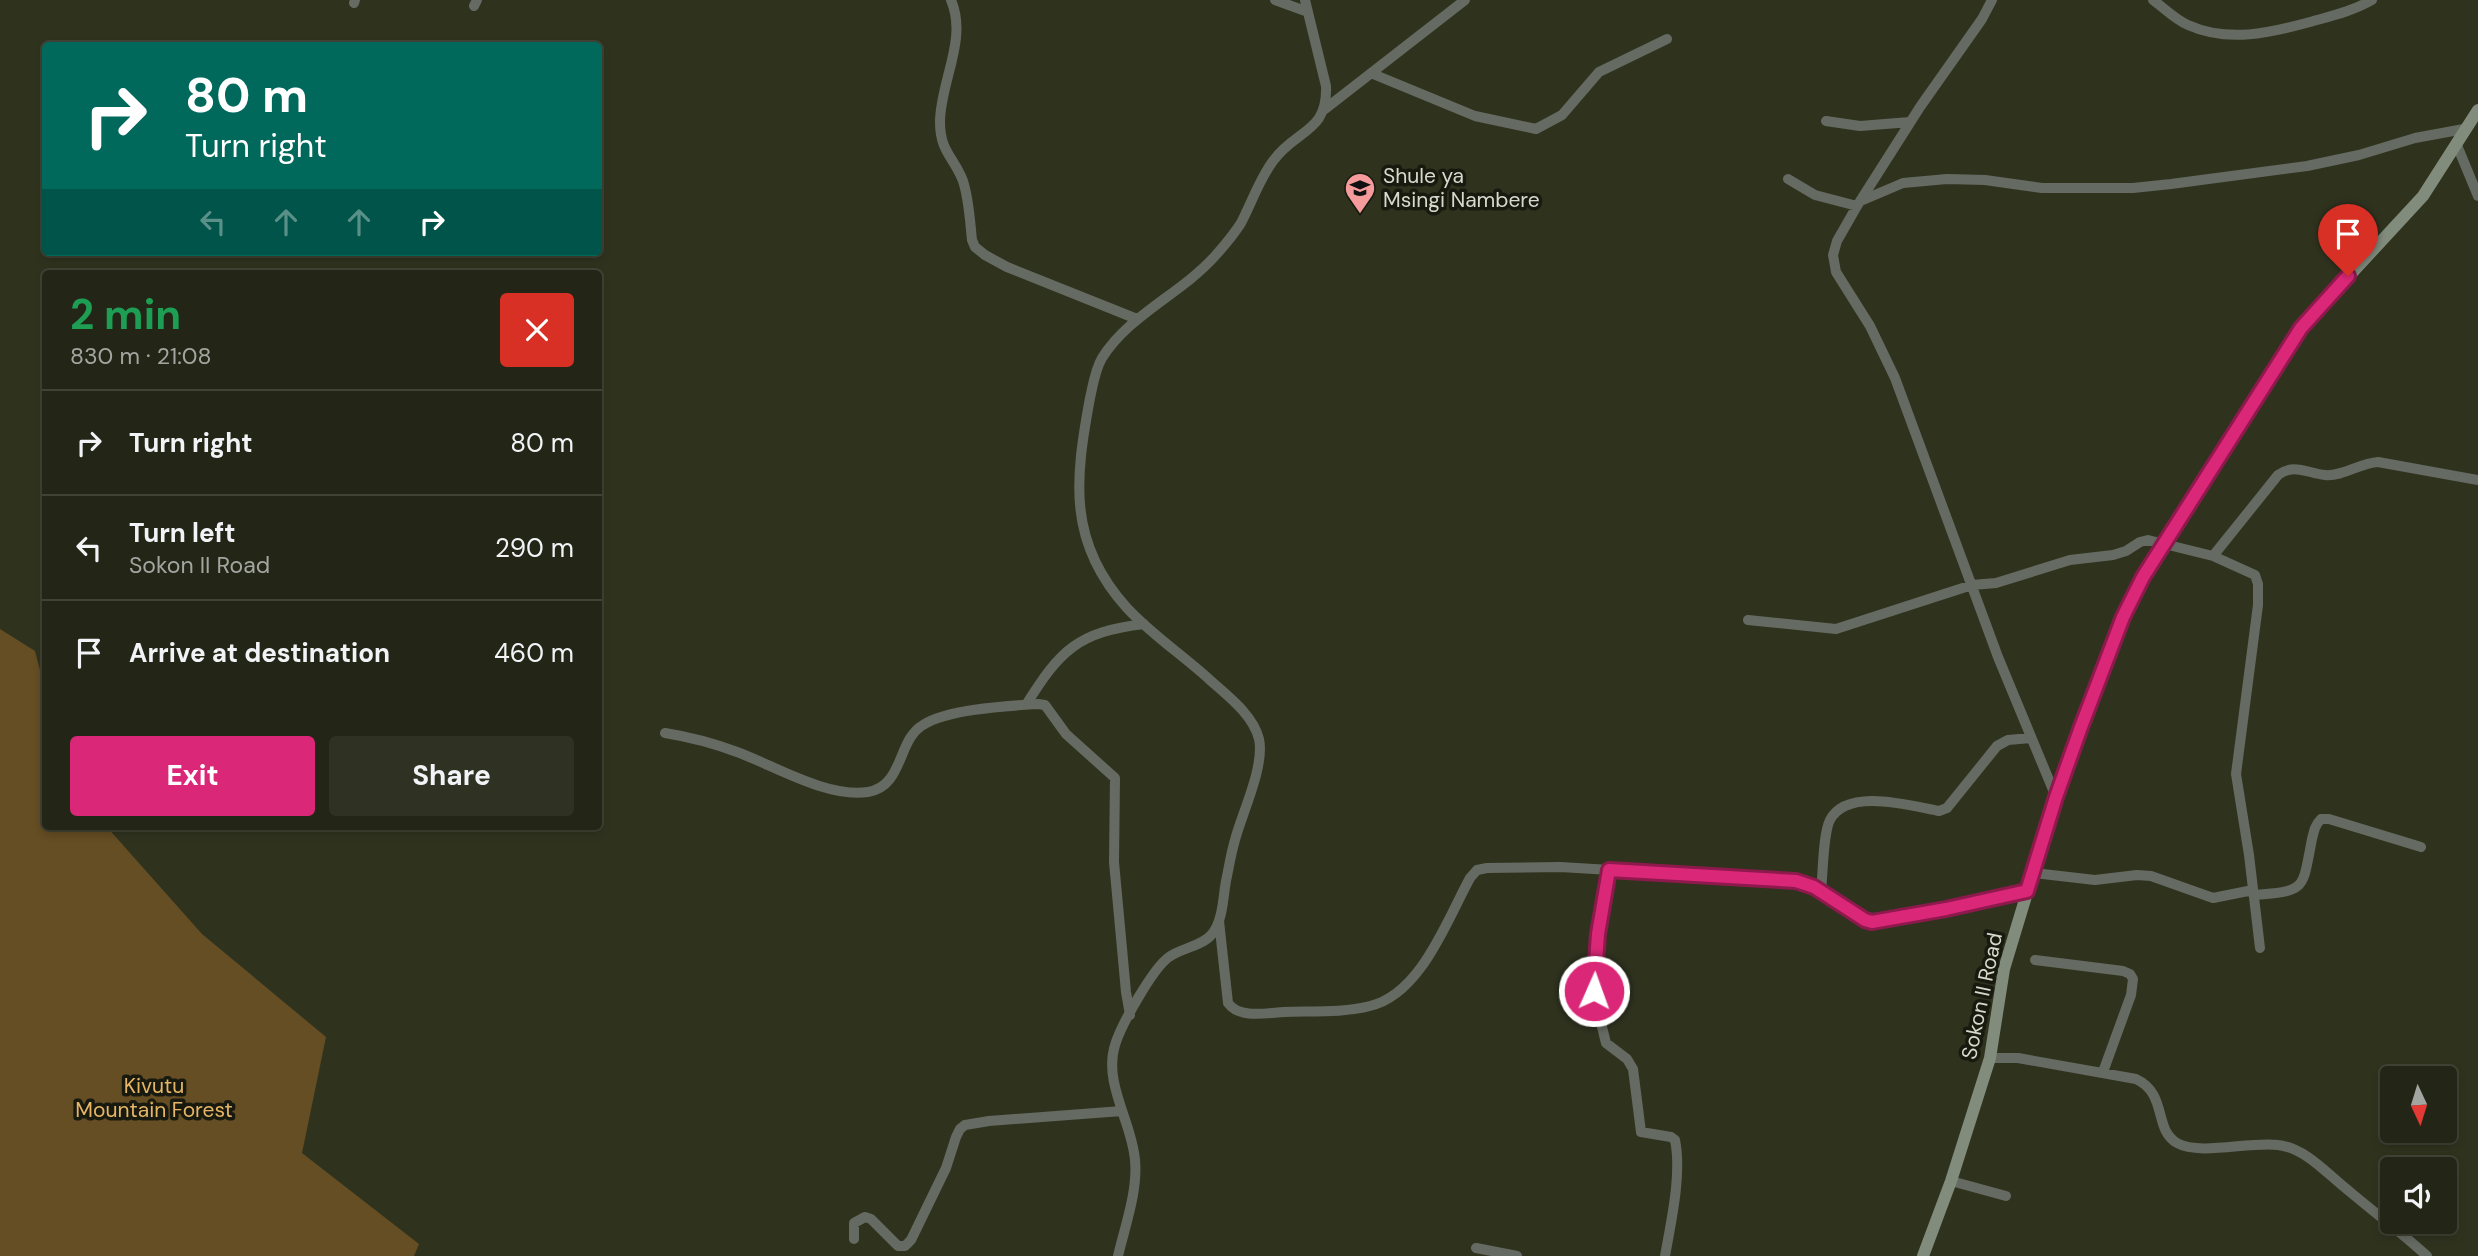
<!DOCTYPE html>
<meta charset="utf-8">
<style>
:root{--surface:#232616;--page:#2f3223;--text:#f1f3f6;--muted:#a3a5a1;--line:#404335;--accent:#db2777}
body{margin:0;font-family:"DM Sans",sans-serif;background:var(--page);color:var(--text);height:100vh;display:flex;flex-direction:column;font-size:26px;white-space:nowrap}
*{box-sizing:border-box;margin:0}
p{font-size:23px;color:var(--muted)}
.icon{flex:none;width:38px;height:38px;fill:none;stroke:currentColor;stroke-width:2;stroke-linecap:round;stroke-linejoin:round}
.map{position:relative;flex:1;overflow:hidden}
.details{position:absolute;left:42px;top:270px;width:560px;height:560px;display:flex;flex-direction:column;background:var(--surface);border-radius:7px;box-shadow:0 4px 10px #0003,0 0 0 2px var(--line)}
.details>*{flex:none}
.banner{position:absolute;left:42px;top:42px;width:560px;height:214px;border-radius:7px;box-shadow:0 4px 10px #0003,0 0 0 2px var(--line);background:#00695c;color:#fff;overflow:hidden}
.needle{width:46px;rotate:176deg}
.fabs{position:absolute;left:2380px;top:1066px;display:grid;gap:14px}
.fabs a{display:grid;place-items:center;width:77px;height:77px;border-radius:7px;background:var(--surface);box-shadow:0 4px 10px #0003,0 0 0 2px var(--line);font-size:35px}
.pin{position:absolute;display:grid;place-items:center;width:60px;height:60px;color:#fff;margin:-72px -30px;border-radius:50% 50% 50% 0;rotate:-45deg;box-shadow:0 0 7px #0007}
.pin .icon{rotate:45deg}
.me{position:absolute;width:77px;margin:-38px;rotate:2deg;stroke-linejoin:round;filter:drop-shadow(0 0 5px #0008)}
.turn{display:flex;align-items:center;gap:24px;height:147px;padding:0 28px;font-size:32px}
.turn .icon{width:91px;height:91px;stroke-width:2.5}
.turn b{display:block;font-size:49px;line-height:60px}
.lanes{display:flex;align-items:center;height:66px;padding:0 28px;background:#0003;justify-content:center;gap:35px;direction:ltr}
.lanes .off{opacity:.35}
.round{display:grid;place-items:center;flex:none;width:74px;height:74px;border-radius:7px;background:var(--page)}
.headline{display:flex;align-items:center;justify-content:space-between;height:119px;padding:0 28px}
h1{font-size:42px;font-weight:700;line-height:52px;color:#1e9e55}
.cta{display:flex;gap:14px;margin-top:auto;padding:14px 28px}
.cta a{flex:1;height:80px;border-radius:7px;background:var(--accent);color:#fff;font-size:28px;font-weight:700;line-height:80px;text-align:center}
.cta a+a{background:var(--page);color:var(--text)}
ul{padding:0;list-style:none}
li{display:flex;align-items:center;gap:21px;height:105px;padding:0 28px;border-top:2px solid var(--line)}
li div{flex:1}
li b{display:block;font-size:26px}
li em{font-style:normal}
.map>svg:first-child{display:block}
.green{fill:#654d24}
.lines{fill:none;stroke-linecap:round;stroke-linejoin:round}
.street{stroke:#656b62;stroke-width:10}
.secondary{stroke:#818c7d;stroke-width:12}
.route-casing{stroke:#8e194d;stroke-width:18}
.route{stroke:#db2777;stroke-width:12}
.labels{text-anchor:middle;stroke-width:7;stroke-linejoin:round;paint-order:stroke}
.poi-label{font-size:21px;fill:#d6d9cc;stroke:#181a10;text-anchor:start}
.street-label{font-size:21px;fill:#d6d9cc;stroke:#181a10}
.park-label{font-size:21px;fill:#e6b565;stroke:#181a10}
</style>
<div class="map">
<svg width="2478" height="1256" viewBox="0 0 2478 1256">
<rect width="100%" height="100%" fill="#2f331e"/>
<path class="green" d="M 0,629 L 35,651 L 45,689 L 46,826 L 106,826 L 202,934 L 326,1037 L 302,1153 L 419,1244 L 414,1256 L 0,1256 Z"/>
<g class="lines">
<path class="street" d="M 951,0 C 968,40 940,82 940,122 C 940,152 954,157 963,181 C 969,199 970,222 972,240 L 975,247 L 985,255 L 1007,267 L 1137,319
M 1275,0 L 1308,12
M 1992,0 L 1982,19 L 1920,107 L 1857,206 L 1837,241 L 1833,255 L 1836,272 L 1870,326 L 1895,378 L 1998,657 L 2056,797
M 2153,0 C 2164,8 2176,20 2188,25 C 2228,43 2270,33 2310,22 C 2331,16 2353,11 2372,0
M 354,3 L 355,0
M 474,6 L 477,0
M 1373,74 L 1475,116 L 1536,129 L 1562,115 L 1599,72 L 1667,39
M 1325,109 L 1465,0
M 1826,121 L 1860,126 L 1910,122
M 2456,143 L 2478,196
M 1788,179 L 1815,195 L 1857,206
M 1863,200 L 1903,183 L 1947,179 L 1985,180 L 2042,188 L 2133,188 L 2171,184 L 2307,166 L 2359,155 L 2415,138 L 2464,129 L 2469,125
M 2213,556 L 2278,475 C 2294,463 2307,473 2325,475 C 2342,477 2360,463 2378,462 L 2478,480
M 1748,620 L 1836,629 L 1972,585 L 1996,583 L 2070,560 L 2113,555 L 2126,551 L 2140,542 L 2148,540 L 2213,556 L 2255,575 L 2258,584 L 2258,605 L 2236,774 L 2249,855 L 2260,948
M 1026,705 C 1060,650 1078,632 1144,624
M 665,733 C 690,737 713,743 737,752 C 775,766 827,798 868,792 C 904,786 897,740 923,725 C 948,709 1008,706 1038,704 L 1045,705 L 1066,734 L 1115,778 L 1114,862 L 1126,992 L 1130,1015
M 1609,870 L 1598,934 L 1593,991 L 1606,1043 L 1627,1059 L 1633,1069 L 1641,1132 L 1671,1137 L 1675,1140 C 1682,1174 1671,1222 1665,1256
M 2034,873 L 2095,880 L 2137,875 L 2151,876 L 2213,898 L 2253,890
M 1821,891 C 1823,874 1823,833 1830,820 C 1847,787 1911,806 1939,811 L 1947,808 L 1997,746 L 2008,740 L 2031,738
M 2254,895 C 2307,891 2302,890 2312,839 C 2314,831 2315,825 2321,819 L 2329,819 L 2421,847
M 1219,921 L 1228,1003 C 1239,1019 1267,1013 1284,1012 C 1312,1011 1343,1013 1370,1006 C 1421,994 1447,920 1470,878 L 1477,870 L 1487,868 L 1560,867 L 1796,881 L 1814,887 L 1865,920 L 1872,922 L 1946,909 L 2027,891
M 2035,960 L 2123,971 L 2130,974 L 2133,979 L 2131,995 L 2103,1072
M 1990,1058 L 2018,1058 L 2136,1079 C 2168,1094 2153,1129 2177,1143 C 2200,1156 2250,1141 2278,1145 C 2306,1148 2328,1175 2349,1191 C 2375,1213 2402,1233 2427,1256
M 1951,1181 L 2006,1196
M 854,1239 L 854,1223 L 865,1217 L 871,1219 L 898,1246 L 905,1246 L 911,1240 L 946,1168 L 956,1137 L 960,1129 L 965,1125 L 989,1121 L 1122,1111
M 1476,1248 L 1517,1256
M 1118,1256 C 1125,1226 1138,1191 1135,1160 C 1132,1122 1103,1083 1115,1045 C 1121,1025 1153,968 1169,957 C 1181,948 1203,946 1212,934 C 1223,921 1223,897 1226,881 C 1229,867 1231,853 1235,840 C 1242,813 1265,766 1259,739 C 1253,715 1229,697 1211,681 C 1184,656 1152,635 1127,608 C 1067,542 1075,479 1090,398 C 1093,385 1095,370 1102,358 C 1130,314 1181,294 1215,256 C 1224,246 1234,234 1241,223 C 1252,202 1259,180 1273,161 C 1296,129 1328,133 1326,86 L 1305,0"/>
<path class="secondary" d="M 1923,1256 L 1951,1181 L 1990,1058 L 2004,969 L 2056,797 L 2123,617 L 2143,577 L 2164,543 L 2301,328 L 2423,196 L 2478,110"/>
</g>
<g class="lines">
<g class="route-casing">
<path id="route" d="M 1594,991 L 1598,934 L 1609,870 L 1796,881 L 1814,887 L 1865,920 L 1872,922 L 1946,909 L 2027,891 L 2056,797 L 2081,727 L 2123,617 L 2143,577 L 2301,328 L 2348,276"/>
</g>
<use href="#route" class="route"/>
</g>
<defs>
<g id="school-pin" transform="scale(1.575)"><path d="M0 17L-7.5 6A9.5 9.5 0 1 1 7.5 6Z" fill="#f59b9b" stroke="#181a10"/><path d="M0-5L7-2L0 1L-7-2ZM-4 1L0 2.5L4 1V4Q0 6-4 4Z" fill="#111"/></g>
</defs>
<g fill-rule="evenodd">
<use href="#school-pin" x="1360" y="188"/>
</g>
<g class="labels">
<g class="poi-label">
<text x="1383" y="183">Shule ya<tspan x="1383" dy="24">Msingi Nambere</tspan></text>
</g>
<g class="street-label">
<text transform="translate(1982 996) rotate(-78)" y="7">Sokon II Road</text>
</g>
<g class="park-label">
<text x="154" y="1093">Kivutu<tspan x="154" dy="24">Mountain Forest</tspan></text>
</g>
</g>
</svg>
<div class="fabs">
<a><svg class="needle" viewBox="-14 -14 28 28"><path d="M0-13l5 13h-10z" fill="#e53935"/><path d="M0 13l5-13h-10z" fill="#a3a5a1"/></svg></a>
<a><svg class="icon" aria-label="sound" viewBox="0 0 24 24"><path d="M4 9h4l5-4v14l-5-4H4zM17 9q2 3 0 6"/></svg></a>
</div>
<div class="pin" style="left:2348px;top:276px;background:#d93025"><svg class="icon" aria-label="arrive" viewBox="0 0 24 24"><path d="M6 21V4h12l-3 4 3 4H6"/></svg></div>
<svg class="me" style="left:1594px;top:991px" viewBox="-20 -20 40 40"><circle r="17" fill="#db2777" stroke="#fff" stroke-width="3"/><path d="M0-11L8 9 0 5-8 9z" fill="#fff"/></svg>
<div class="banner">
<div class="turn"><svg class="icon" aria-label="right" viewBox="0 0 24 24"><path d="M7 20v-9h11M14 6l5 5-5 5"/></svg><div><b>80 m</b>Turn right</div></div>
<div class="lanes"><svg class="icon off" aria-label="left" viewBox="0 0 24 24"><path d="M17 20v-9H6M10 6l-5 5 5 5"/></svg><svg class="icon off" aria-label="ahead" viewBox="0 0 24 24"><path d="M12 20V5M6 11l6-6 6 6"/></svg><svg class="icon off" aria-label="ahead" viewBox="0 0 24 24"><path d="M12 20V5M6 11l6-6 6 6"/></svg><svg class="icon" aria-label="right" viewBox="0 0 24 24"><path d="M7 20v-9h11M14 6l5 5-5 5"/></svg></div>
</div>
<section class="details">
<div class="headline"><div><h1>2 min</h1><p>830 m · 21:08</p></div><a class="round" style="background:#d93025;color:#fff"><svg class="icon" aria-label="close" viewBox="0 0 24 24"><path d="M6 6l12 12M18 6L6 18"/></svg></a></div>
<ul>
<li><svg class="icon" aria-label="right" viewBox="0 0 24 24"><path d="M7 20v-9h11M14 6l5 5-5 5"/></svg><div><b>Turn right</b></div><em>80 m</em></li>
<li><svg class="icon" aria-label="left" viewBox="0 0 24 24"><path d="M17 20v-9H6M10 6l-5 5 5 5"/></svg><div><b>Turn left</b><p>Sokon II Road</p></div><em>290 m</em></li>
<li><svg class="icon" aria-label="arrive" viewBox="0 0 24 24"><path d="M6 21V4h12l-3 4 3 4H6"/></svg><div><b>Arrive at destination</b></div><em>460 m</em></li>
</ul>
<div class="cta"><a>Exit</a><a>Share</a></div>
</section>
</div>
